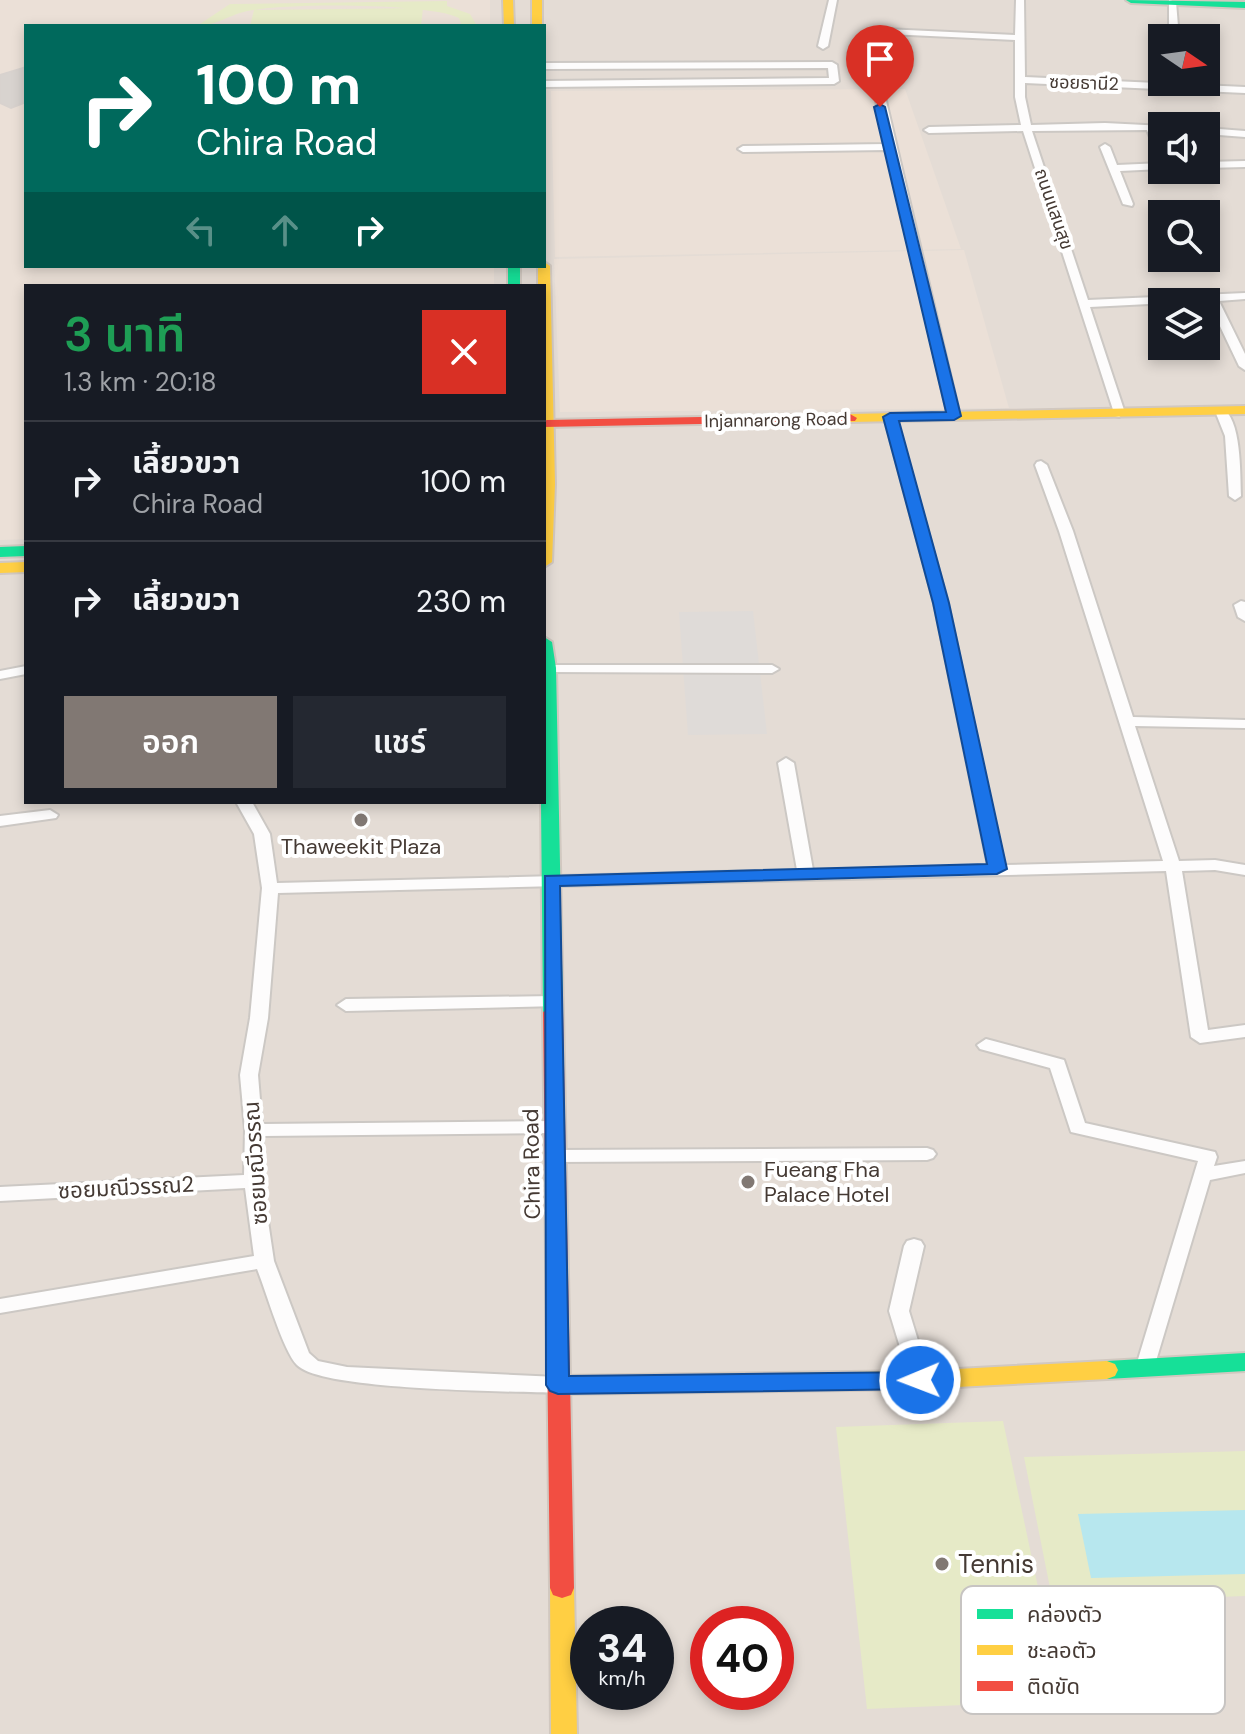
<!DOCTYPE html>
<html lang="th">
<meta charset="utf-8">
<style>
:root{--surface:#171b24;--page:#242831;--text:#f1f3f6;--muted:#9ea1a6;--line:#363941;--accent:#817873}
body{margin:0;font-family:"DM Sans","Noto Sans Thai",sans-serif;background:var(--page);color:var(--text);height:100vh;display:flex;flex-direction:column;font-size:30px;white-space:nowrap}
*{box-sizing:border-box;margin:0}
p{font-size:26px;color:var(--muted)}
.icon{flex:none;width:44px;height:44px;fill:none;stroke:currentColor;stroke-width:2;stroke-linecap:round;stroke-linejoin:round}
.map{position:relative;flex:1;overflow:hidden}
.side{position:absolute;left:24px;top:284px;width:522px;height:520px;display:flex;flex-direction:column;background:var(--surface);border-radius:0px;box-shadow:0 4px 12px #0003}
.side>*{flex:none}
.top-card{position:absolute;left:24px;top:24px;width:522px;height:244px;border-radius:0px;box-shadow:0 4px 12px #0003;background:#00695c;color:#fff;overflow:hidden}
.needle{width:52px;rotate:103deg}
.controls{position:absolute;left:1148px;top:24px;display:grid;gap:16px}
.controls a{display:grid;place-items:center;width:72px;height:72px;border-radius:0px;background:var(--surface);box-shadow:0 4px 12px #0003;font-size:40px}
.speed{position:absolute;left:570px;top:1606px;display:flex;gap:16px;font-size:40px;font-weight:700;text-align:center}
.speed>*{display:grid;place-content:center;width:104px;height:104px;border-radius:50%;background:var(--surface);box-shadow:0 4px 12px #0003;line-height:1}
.speed small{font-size:20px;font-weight:400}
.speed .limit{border:12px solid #d22;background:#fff;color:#111}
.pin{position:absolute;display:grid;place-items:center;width:68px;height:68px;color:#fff;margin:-82px -34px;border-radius:50% 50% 50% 0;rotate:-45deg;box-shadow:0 0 8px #0007}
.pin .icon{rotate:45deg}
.me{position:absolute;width:88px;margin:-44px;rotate:269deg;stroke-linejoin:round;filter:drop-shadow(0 0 6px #0008)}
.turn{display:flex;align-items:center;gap:28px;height:168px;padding:0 40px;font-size:36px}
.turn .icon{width:104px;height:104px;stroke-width:2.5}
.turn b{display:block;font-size:56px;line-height:68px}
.lanes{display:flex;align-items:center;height:76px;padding:0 40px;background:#0003;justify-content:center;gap:40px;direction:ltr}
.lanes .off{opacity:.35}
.round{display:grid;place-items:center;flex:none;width:84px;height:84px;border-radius:0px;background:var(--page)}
.overview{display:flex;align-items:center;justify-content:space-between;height:136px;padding:0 40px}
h1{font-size:48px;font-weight:600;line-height:60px;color:#1e9e55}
.cta{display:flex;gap:16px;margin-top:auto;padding:16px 40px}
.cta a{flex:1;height:92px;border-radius:0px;background:var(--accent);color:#fff;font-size:32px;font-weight:600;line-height:92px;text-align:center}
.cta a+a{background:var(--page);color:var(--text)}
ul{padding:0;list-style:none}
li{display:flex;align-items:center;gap:24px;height:120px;padding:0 40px;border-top:2px solid var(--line)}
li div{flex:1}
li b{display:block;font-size:30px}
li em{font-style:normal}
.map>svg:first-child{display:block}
.residential{fill:#e4dcd5;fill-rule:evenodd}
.education{fill:#ebe0d7}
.green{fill:#e6eac7}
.parking{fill:#dfdbd8}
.water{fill:#b7e7ee}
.building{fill:#d8d3cf;stroke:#d8d2ce;stroke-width:2}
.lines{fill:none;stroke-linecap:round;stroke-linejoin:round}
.street-casing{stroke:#ccc8c4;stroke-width:4}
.fast-casing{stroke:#d1c8c0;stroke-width:4}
.slow-casing{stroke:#d1c8c0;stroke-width:4}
.jam-casing{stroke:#d1c8c0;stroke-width:4}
.street{fill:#fdfcfc;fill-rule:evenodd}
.fast{fill:#16e098;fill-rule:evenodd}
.slow{fill:#ffcf43;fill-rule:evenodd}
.jam{fill:#f24e42;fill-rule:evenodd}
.route{fill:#1a73e8;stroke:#114b97;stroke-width:2}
.poi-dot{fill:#817873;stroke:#fff;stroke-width:3}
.labels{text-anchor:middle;stroke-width:8;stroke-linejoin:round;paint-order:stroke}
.far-street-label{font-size:18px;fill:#453a34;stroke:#fff}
.poi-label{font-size:22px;fill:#453a34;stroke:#fff}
.street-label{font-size:22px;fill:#453a34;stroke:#fff}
.near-poi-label{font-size:26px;fill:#453a34;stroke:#fff;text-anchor:start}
.key{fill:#fff;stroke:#c7c4c2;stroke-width:2}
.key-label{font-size:22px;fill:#453a34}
</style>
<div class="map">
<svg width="1245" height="1734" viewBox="0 0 1245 1734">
<rect width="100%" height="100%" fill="#f0ece8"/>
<path class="residential" d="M 0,0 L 1245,0 L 1245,1734 L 0,1734 ZM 26,26 L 544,26 L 544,266 L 26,266 ZM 1162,38 L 1206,38 L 1206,82 L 1162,82 ZM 1162,126 L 1206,126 L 1206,170 L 1162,170 ZM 1162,214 L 1206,214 L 1206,258 L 1162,258 ZM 26,286 L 544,286 L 544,802 L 26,802 ZM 1162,302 L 1206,302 L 1206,346 L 1162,346 ZM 588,1624 L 656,1624 L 656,1692 L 588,1692 ZM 708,1624 L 776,1624 L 776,1692 L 708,1692 Z"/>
<path class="education" d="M 0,0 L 490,0 L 490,26 L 26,26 L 26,266 L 494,266 L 494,286 L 26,286 L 26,539 L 0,540 Z
M 905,89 L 961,249 L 555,257 L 551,91 Z
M 964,250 L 1009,408 L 560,412 L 554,259 Z"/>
<path class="green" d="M 447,1 L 447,6 L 470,14 L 477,26 L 462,26 L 459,18 C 431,3 288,3 255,10 L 423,8 L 421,26 L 250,26 L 254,10 C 233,12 217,26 197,26 L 230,4 Z
M 1003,1421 L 1062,1701 L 867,1709 L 836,1427 Z
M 1245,1451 L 1245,1596 L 1053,1603 L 1024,1457 Z"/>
<path class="parking" d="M 753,611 L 767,734 L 688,735 L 679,612 Z"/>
<path class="water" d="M 1245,1510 L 1245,1574 L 1091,1578 L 1078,1514 Z"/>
<path class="building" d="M 26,67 L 26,102 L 11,108 L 0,103 L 0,75 Z"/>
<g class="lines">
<g class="street-casing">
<path id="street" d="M 829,0 L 837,0 L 828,46 L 823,49 L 818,46 Z
M 1016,0 L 1024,0 L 1025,77 L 1245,87 L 1245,93 L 1025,83 L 1025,97 L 1031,125 L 1105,123 L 1165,126 L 1162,126 L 1162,131 L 1157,131 L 1162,142 L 1162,157 L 1157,154 L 1147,130 L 1032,131 L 1088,300 L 1245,293 L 1245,299 L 1219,301 L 1245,354 L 1245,370 L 1239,366 L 1208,301 L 1090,307 L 1125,413 L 1119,417 L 1115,416 L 1023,131 L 929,133 L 924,130 L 929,127 L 1021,125 L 1015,97 L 1015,40 L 888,34 L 885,33 L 885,29 L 1015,35 Z
M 1169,0 L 1176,2 L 1179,38 L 1169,38 Z
M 864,58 L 870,58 L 879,71 L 960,416 L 958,419 L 950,419 L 948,416 L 887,150 L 743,152 L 738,149 L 743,146 L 886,144 L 869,71 L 862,60 Z
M 832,62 L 837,65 L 839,81 L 834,84 L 544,87 L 544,81 L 829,78 L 828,68 L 544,69 L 544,63 Z
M 1206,128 L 1245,131 L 1245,137 L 1206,134 Z
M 1105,144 L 1110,147 L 1117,165 L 1162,163 L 1162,169 L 1120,171 L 1133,204 L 1132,206 L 1123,204 L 1100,147 Z
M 1245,161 L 1245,167 L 1206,168 L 1206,162 Z
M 1221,407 C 1242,418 1240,474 1241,496 L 1235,500 L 1229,496 L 1225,436 L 1215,411 Z
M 890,413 L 896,417 L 948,603 L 1004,865 L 1163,861 L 1059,531 L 1035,465 L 1037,462 L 1041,461 L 1047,465 L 1073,531 L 1133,717 L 1245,720 L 1245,728 L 1135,726 L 1179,861 L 1215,860 L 1245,865 L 1245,875 L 1215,870 L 1182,871 L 1208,1030 L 1245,1025 L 1245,1037 L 1200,1043 L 1191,1037 L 1166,871 L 278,893 L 268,1018 L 258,1075 L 262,1124 L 555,1121 L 561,1123 L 564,1127 L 561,1131 L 555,1133 L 263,1136 L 262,1181 L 274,1261 L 309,1353 L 318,1361 L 347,1367 L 558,1377 L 565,1380 L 568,1385 L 565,1390 L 558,1393 C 513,1391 322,1391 297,1365 C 283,1351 266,1291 257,1269 L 0,1313 L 0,1299 L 254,1256 L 245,1188 L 0,1201 L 0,1187 L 244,1175 L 245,1130 L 240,1075 L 250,1018 L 262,888 L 254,834 L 236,802 L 252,802 L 270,834 L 277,883 L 797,870 L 778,763 L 786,758 L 794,763 L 813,870 L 988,866 L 934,603 L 884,417 Z
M 1241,601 L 1245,602 L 1245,621 L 1238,617 L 1234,605 Z
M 544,665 L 772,665 L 779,669 L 772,673 L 548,672 L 544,671 Z
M 26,666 L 26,674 L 0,679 L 0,671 Z
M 50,810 L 58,815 L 56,818 L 0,826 L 0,816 Z
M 553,996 L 562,1002 L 559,1006 L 346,1011 L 337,1005 L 346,999 Z
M 986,1039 L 1064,1060 L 1085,1123 L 1215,1152 L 1217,1157 L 1214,1166 L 1245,1161 L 1245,1173 L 1210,1180 L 1153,1371 L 1146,1374 L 1139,1371 L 1136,1366 L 1198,1161 L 1071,1132 L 1050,1068 L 980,1049 L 977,1045 Z
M 927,1148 L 933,1150 L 936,1154 L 933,1158 L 927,1160 L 555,1162 L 548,1160 L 546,1156 L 548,1152 L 555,1150 Z
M 914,1239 L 921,1241 L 924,1246 L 909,1311 L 930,1380 L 927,1385 L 920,1388 L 913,1385 L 910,1380 L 889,1311 L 904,1246 L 907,1241 Z"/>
</g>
<g class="fast-casing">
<path id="fast" d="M 1126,0 L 1245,2 L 1245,8 L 1131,3 Z
M 508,266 L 520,266 L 520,286 L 508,286 Z
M 26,546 L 26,556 L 0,557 L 0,547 Z
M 544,637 L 552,642 L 556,668 L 563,1012 L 553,1018 L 543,1012 L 541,802 L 544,802 Z
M 1245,1353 L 1245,1371 L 1107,1379 L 1099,1376 L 1096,1370 L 1099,1364 L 1107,1361 Z"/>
</g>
<g class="slow-casing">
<path id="slow" d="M 503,0 L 513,0 L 514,26 L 504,26 Z
M 532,0 L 542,0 L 542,26 L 532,26 Z
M 544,262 L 550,266 L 555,484 L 552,562 L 544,567 L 544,286 L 538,286 L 538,266 L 544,266 Z
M 1245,406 L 1245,414 L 850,422 L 843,418 L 850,414 Z
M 26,562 L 26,572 L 0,573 L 0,563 Z
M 1107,1361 L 1115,1364 L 1118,1370 L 1115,1376 L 1107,1379 L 920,1389 L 558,1394 L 550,1391 L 547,1385 L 550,1379 L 558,1376 L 920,1371 Z
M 562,1578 L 571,1581 L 574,1588 L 577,1734 L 551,1734 L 550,1588 L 553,1581 Z"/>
</g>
<g class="jam-casing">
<path id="jam" d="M 850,414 L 857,418 L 855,421 L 544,427 L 544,421 L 547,420 Z
M 553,1006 L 563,1012 L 574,1588 L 571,1595 L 562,1598 L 553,1595 L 550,1588 L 543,1012 Z"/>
</g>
<use href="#street" class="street"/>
<use href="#fast" class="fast"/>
<use href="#slow" class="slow"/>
<use href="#jam" class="jam"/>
</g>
<path class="route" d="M 880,104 L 885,107 L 961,416 L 954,420 L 899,421 L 949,603 L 1007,869 L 997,874 L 560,886 L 569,1376 L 920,1372 L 928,1374 L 932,1380 L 928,1387 L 920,1389 L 558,1394 L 550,1391 L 546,1385 L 545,876 L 987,864 L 933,603 L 883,417 L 890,413 L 946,412 L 874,107 Z"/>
<g class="poi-dot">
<circle cx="361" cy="820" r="8"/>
<circle cx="748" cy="1182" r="8"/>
<circle cx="942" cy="1564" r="8"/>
</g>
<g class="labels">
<g class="far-street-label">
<text transform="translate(1084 83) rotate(2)" y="6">ซอยธานี2</text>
<text transform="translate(1054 209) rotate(71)" y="6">ถนนแสนสุข</text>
<text transform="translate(776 420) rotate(-1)" y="6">Injannarong Road</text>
</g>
<g class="poi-label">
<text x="361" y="854">Thaweekit Plaza</text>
<text x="764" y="1177" text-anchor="start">Fueang Fha<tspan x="764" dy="25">Palace Hotel</tspan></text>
</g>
<g class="street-label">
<text transform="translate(255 1163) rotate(-94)" y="8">ซอยมณีวรรณ</text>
<text transform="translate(531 1164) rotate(-91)" y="8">Chira Road</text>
<text transform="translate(126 1187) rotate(-3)" y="8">ซอยมณีวรรณ2</text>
</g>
<g class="near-poi-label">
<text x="958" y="1573">Tennis</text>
</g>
</g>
<rect x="961" y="1586" width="264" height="128" rx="12" class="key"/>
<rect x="977" y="1609" width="36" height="10" fill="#16e098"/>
<rect x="977" y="1645" width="36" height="10" fill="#ffcf43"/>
<rect x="977" y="1681" width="36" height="10" fill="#f24e42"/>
<g class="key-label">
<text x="1027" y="1622">คล่องตัว</text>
<text x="1027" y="1658">ชะลอตัว</text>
<text x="1027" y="1694">ติดขัด</text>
</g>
</svg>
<div class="controls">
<a><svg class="needle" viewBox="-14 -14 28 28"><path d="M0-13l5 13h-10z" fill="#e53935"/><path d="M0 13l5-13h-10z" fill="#9ea1a6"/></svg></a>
<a><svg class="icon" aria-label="sound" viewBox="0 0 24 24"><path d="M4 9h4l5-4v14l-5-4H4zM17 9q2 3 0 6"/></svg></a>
<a><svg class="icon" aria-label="search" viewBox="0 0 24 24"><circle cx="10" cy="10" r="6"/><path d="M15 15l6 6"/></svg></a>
<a><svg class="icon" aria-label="layers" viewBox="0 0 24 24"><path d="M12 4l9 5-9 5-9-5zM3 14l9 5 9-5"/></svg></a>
</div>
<div class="speed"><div>34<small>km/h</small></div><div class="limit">40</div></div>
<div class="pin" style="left:880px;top:107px;background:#d93025"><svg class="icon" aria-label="arrive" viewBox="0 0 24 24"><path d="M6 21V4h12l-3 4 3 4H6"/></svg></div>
<svg class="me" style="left:920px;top:1380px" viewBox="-20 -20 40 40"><circle r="17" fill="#1a73e8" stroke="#fff" stroke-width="3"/><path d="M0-11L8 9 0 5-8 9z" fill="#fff"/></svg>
<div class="top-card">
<div class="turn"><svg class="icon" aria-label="right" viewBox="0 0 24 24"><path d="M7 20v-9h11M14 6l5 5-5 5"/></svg><div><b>100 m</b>Chira Road</div></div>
<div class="lanes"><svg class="icon off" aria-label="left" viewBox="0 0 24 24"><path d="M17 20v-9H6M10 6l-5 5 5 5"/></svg><svg class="icon off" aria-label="ahead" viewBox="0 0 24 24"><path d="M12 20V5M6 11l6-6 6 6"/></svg><svg class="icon" aria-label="right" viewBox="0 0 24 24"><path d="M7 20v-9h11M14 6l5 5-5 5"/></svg></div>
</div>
<section class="side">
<div class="overview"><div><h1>3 นาที</h1><p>1.3 km · 20:18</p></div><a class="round" style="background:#d93025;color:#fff"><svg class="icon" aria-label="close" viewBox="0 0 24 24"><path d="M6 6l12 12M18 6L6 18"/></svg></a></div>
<ul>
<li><svg class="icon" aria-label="right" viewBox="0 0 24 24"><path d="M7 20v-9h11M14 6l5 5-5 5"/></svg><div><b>เลี้ยวขวา</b><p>Chira Road</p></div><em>100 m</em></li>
<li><svg class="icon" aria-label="right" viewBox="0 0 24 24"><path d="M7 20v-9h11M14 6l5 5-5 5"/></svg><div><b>เลี้ยวขวา</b></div><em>230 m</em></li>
</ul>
<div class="cta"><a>ออก</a><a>แชร์</a></div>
</section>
</div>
